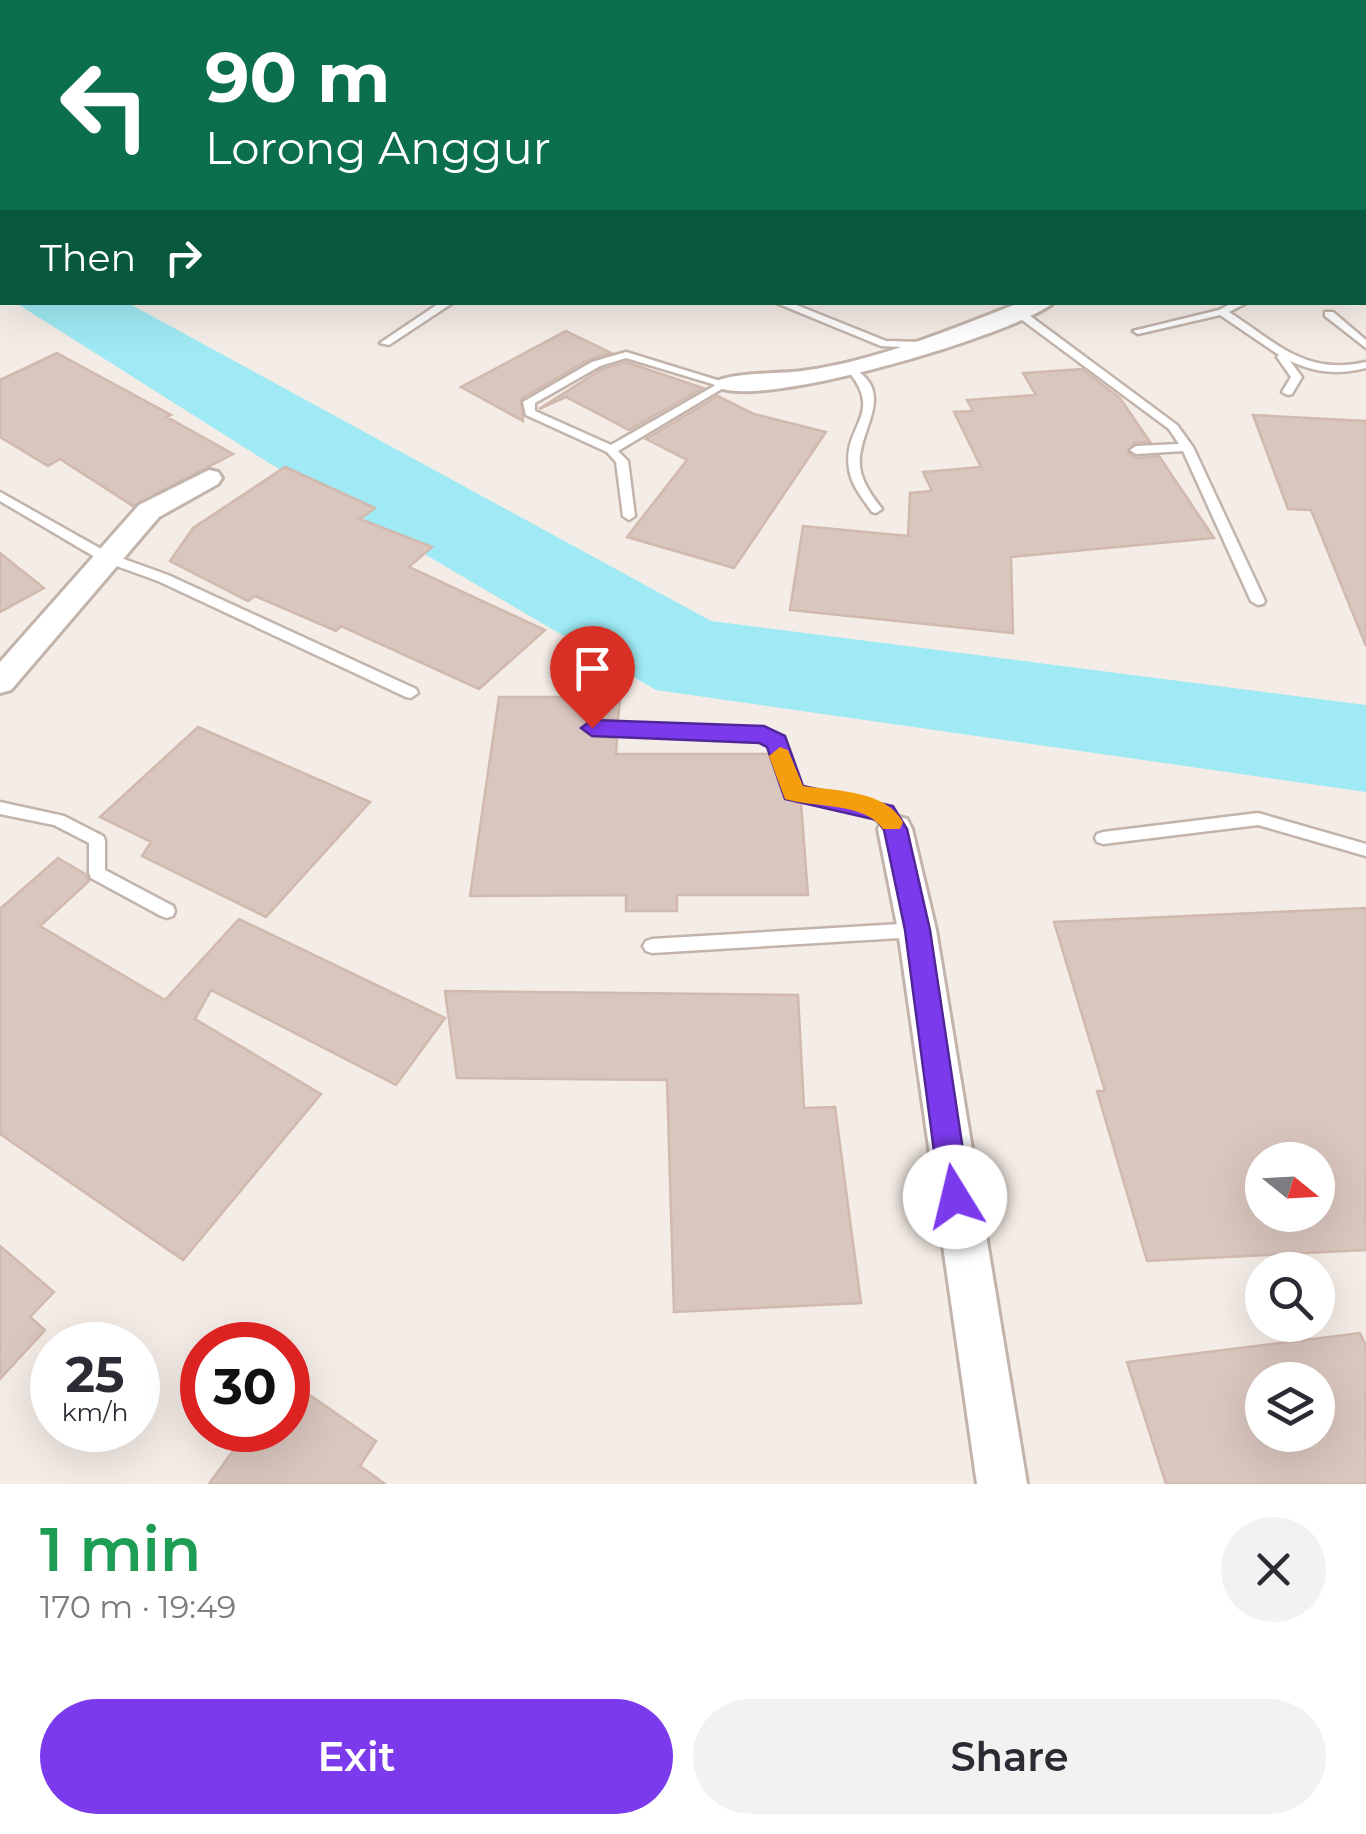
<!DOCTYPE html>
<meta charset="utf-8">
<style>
:root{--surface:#fff;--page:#f2f2f3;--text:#2b2b33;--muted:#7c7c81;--accent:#7c3aed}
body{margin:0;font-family:Montserrat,sans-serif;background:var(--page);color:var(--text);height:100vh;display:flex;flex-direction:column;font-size:38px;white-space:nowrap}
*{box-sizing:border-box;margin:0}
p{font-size:32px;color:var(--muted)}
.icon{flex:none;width:55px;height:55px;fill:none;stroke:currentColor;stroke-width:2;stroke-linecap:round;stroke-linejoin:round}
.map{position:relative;height:1484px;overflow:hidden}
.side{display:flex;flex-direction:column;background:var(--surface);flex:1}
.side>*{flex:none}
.top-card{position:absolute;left:0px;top:0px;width:1368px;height:305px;box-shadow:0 10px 40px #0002;background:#0b6e4f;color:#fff;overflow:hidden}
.needle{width:65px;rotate:108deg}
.fabs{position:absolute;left:1245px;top:1142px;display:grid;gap:20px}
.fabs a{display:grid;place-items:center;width:90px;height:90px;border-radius:50%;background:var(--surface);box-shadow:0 10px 40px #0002;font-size:50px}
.speed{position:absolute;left:30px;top:1322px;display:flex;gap:20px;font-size:50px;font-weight:700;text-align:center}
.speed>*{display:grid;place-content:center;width:130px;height:130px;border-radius:50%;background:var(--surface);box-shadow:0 10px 40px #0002;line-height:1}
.speed small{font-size:25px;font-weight:400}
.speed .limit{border:15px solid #d22;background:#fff;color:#111}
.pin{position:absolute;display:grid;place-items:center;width:85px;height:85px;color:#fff;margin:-102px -42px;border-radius:50% 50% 50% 0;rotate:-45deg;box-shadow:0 0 10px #0007}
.pin .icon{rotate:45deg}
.me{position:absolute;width:110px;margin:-55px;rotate:351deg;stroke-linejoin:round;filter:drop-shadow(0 0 8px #0008)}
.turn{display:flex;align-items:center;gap:35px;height:210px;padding:0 40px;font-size:45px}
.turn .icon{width:130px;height:130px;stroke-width:2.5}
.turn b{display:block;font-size:70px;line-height:85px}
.then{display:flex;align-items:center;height:95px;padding:0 40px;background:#0003;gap:20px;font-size:38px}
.round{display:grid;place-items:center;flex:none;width:105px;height:105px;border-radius:52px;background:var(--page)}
.headline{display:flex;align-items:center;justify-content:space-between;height:170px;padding:0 40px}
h1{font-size:60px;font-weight:600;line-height:75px;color:#1e9e55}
.action{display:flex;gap:20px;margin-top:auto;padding:20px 40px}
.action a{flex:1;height:115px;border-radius:60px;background:var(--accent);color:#fff;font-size:40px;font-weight:600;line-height:115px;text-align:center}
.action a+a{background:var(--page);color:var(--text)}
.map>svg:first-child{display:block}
.water{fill:#9feaf4}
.building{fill:#d9c6be;stroke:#d1b9ad;stroke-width:2.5;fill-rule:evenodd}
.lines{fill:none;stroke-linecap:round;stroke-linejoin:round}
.service-casing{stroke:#c3b4ab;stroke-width:5}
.minor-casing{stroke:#c3b4ab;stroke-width:6}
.tertiary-casing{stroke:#c3b4ab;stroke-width:5}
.trunk-casing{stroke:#e66d2e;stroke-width:5}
.service{fill:#fff;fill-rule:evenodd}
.minor{fill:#fff;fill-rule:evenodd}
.tertiary{fill:#fff;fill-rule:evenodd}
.trunk{fill:#ffb17d;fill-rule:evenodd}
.route{fill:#7c3aed;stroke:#51269a;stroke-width:2.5}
.slow{fill:#f59e0b}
</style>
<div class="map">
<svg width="1366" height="1484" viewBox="0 0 1366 1484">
<rect width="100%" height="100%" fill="#f4ece6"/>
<path class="water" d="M 16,303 L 128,303 L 711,621 L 1366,705 L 1366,792 L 656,690 L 269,463 Z"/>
<path class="building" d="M 566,331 L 611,353 L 590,359 L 521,399 L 523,421 L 461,387 Z
M 57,353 L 171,415 L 167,417 L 233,454 L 133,506 L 60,459 L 48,466 L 0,437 L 0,380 Z
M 626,362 L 703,388 L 629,430 L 566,397 L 539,409 L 602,369 Z
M 1082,369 L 1120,398 L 1150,442 L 1134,443 L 1128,453 L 1136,458 L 1159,456 L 1214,538 L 1011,557 L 1013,633 L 790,610 L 803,526 L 908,536 L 910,493 L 932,491 L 923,472 L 981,467 L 954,412 L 973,411 L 967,400 L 1036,395 L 1023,373 Z
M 718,396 L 754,414 L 826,432 L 734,568 L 627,537 L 687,460 L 646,439 Z
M 1253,415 L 1366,421 L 1366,646 L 1311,510 L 1288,509 Z
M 285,467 L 375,508 L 360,519 L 432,547 L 409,567 L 545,630 L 479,689 L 341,626 L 336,631 L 255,596 L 248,601 L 170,561 L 193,528 Z
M 0,553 L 44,588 L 0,612 Z
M 499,697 L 620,697 L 618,720 L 592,719 L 581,728 L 592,737 L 617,738 L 616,754 L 769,754 L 784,798 L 801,803 L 808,895 L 677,895 L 677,911 L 626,911 L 626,895 L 470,896 Z
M 198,727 L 370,802 L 266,917 L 142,856 L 151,842 L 100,817 Z
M 58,858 L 85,874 L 89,881 L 40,926 L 165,1000 L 239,919 L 445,1018 L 396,1085 L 211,990 L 195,1019 L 321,1094 L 183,1260 L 0,1134 L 0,909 Z
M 1366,908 L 1366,1250 L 1147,1261 L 1097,1091 L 1105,1091 L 1054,922 ZM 1262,1160 L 1318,1160 L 1318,1215 L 1262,1215 Z
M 445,991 L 798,995 L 804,1108 L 835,1107 L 861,1303 L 674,1312 L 667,1080 L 457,1078 Z
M 0,1246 L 54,1292 L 30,1317 L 45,1330 L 0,1379 Z
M 1360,1333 L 1366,1346 L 1366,1484 L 1166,1484 L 1127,1362 ZM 1262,1380 L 1318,1380 L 1318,1435 L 1262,1435 Z
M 288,1380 L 376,1441 L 360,1466 L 385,1484 L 209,1484 L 248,1430 L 288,1430 Z"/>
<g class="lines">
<g class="service-casing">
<path id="service" d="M 210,0 L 218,0 L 218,1 L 207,2 Z
M 923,0 L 1015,0 L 1018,2 L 920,2 Z
M 0,54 L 2,54 L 2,59 L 0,59 Z
M 1365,143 L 1366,143 L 1366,147 L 1365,147 Z
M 1365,230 L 1366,230 L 1366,236 L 1365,236 Z
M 1365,287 L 1366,287 L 1366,293 L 1365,293 Z
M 441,302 L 454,302 L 389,345 L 380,343 Z
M 774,302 L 789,302 L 886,341 L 923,342 L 928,345 L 923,348 L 881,346 Z
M 1234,302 L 1248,302 L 1229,312 C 1277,343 1305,376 1366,362 L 1366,368 C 1338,375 1316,373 1290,361 L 1302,377 L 1292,394 L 1288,395 L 1282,392 L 1291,377 L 1277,357 L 1279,355 L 1220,315 L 1138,334 L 1133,331 L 1219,310 Z
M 1014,310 L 1022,310 L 1177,425 L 1193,447 L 1265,601 L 1263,604 L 1258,605 L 1251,601 L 1183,451 L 1136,454 L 1130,450 L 1136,446 L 1179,444 L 1169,429 L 1014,314 Z
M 1325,312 L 1333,312 L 1366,340 L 1366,348 L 1325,316 Z
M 626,352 L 730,384 L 618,451 L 628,461 L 635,516 L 629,520 L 623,516 L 616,462 L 607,452 L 526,415 L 523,402 L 592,362 ZM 626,358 L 716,385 L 611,445 L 535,411 L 535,403 L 600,366 Z
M 853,368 C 898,394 856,431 860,467 C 862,483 873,497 882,509 L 876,513 L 872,512 C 863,499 851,485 849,469 C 842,425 885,415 848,371 Z
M 0,492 L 110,554 L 168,575 L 416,689 L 418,693 L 411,698 L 406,697 L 158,581 L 100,560 L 0,501 Z
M 592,723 L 769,730 L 784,742 L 800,788 C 838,793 880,794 903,829 L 901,833 C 886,836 881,821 868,814 C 844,801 814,804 788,797 L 770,745 L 761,739 L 592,733 L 585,728 Z
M 0,802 L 64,816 L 103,836 L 105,840 L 105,870 L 173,906 L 175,911 L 173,916 L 167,918 L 161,916 L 91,878 L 89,873 L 89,843 L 54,825 L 0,814 Z
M 1258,813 L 1366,844 L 1366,856 L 1258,825 L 1103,844 L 1097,842 L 1095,838 L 1097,834 L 1103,832 Z
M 917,923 L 923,925 L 926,930 L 923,935 L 917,937 L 652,953 L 646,951 L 643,946 L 646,941 L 652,939 Z"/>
</g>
<g class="minor-casing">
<path id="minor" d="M 1022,302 L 1054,302 C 1021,333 743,416 713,384 C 724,372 783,374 802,371 C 878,361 951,329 1022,302 Z
M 209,470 L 218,472 L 222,478 L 218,484 L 159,517 L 11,690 L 0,693 L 0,662 L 139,505 Z
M 895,816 L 907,819 L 912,829 L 936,930 L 1027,1484 L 977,1484 L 898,930 L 878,829 L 883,819 Z"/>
</g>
<g class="tertiary-casing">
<path id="tertiary" d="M 670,0 L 692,0 L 693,2 L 672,2 Z
M 0,27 L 2,28 L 2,41 L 0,40 Z
M 1365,155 L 1366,155 L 1366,170 L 1365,170 Z
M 1365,194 L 1366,194 L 1366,208 L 1365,208 Z"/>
</g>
<g class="trunk-casing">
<path id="trunk" d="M 717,0 L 750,0 L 751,2 L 718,2 Z
M 1365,168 L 1366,168 L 1366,188 L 1365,188 Z"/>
</g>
<use href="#service" class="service"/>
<use href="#minor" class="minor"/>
<use href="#tertiary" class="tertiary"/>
<use href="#trunk" class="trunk"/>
</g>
<path class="route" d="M 592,720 L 764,726 L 785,736 L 803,786 L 893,806 L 907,829 L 930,930 L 970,1197 L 966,1207 L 955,1212 L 944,1207 L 940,1197 L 905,930 L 884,830 L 877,820 L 785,799 L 767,747 L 759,743 L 592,736 L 581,728 Z"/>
<path class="slow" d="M 780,747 L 788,750 L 803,786 C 836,791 885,790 903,822 L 900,829 L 883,829 C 865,802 814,808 785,799 L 769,756 Z"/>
</svg>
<div class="fabs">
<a><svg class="needle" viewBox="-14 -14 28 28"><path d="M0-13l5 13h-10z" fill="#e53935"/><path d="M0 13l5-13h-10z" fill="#7c7c81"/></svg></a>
<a><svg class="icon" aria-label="search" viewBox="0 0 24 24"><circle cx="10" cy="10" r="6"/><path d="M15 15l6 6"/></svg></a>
<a><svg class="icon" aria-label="layers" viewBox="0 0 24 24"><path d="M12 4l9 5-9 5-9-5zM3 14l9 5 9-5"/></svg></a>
</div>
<div class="speed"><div>25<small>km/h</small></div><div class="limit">30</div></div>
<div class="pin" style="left:592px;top:728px;background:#d93025"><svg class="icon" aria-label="arrive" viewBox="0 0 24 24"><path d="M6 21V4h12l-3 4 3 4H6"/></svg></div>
<svg class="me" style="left:955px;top:1197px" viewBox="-20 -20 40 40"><circle r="19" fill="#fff"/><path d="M0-13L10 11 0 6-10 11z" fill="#7c3aed"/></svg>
<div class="top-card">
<div class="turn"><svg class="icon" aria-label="left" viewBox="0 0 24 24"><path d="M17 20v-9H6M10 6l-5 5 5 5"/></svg><div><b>90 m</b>Lorong Anggur</div></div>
<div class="then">Then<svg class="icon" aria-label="right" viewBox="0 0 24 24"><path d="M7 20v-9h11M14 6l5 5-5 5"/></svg></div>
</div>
</div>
<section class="side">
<div class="headline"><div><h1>1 min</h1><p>170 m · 19:49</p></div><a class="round"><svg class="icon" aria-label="close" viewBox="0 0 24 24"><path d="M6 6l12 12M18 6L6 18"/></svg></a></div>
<div class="action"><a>Exit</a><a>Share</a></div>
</section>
